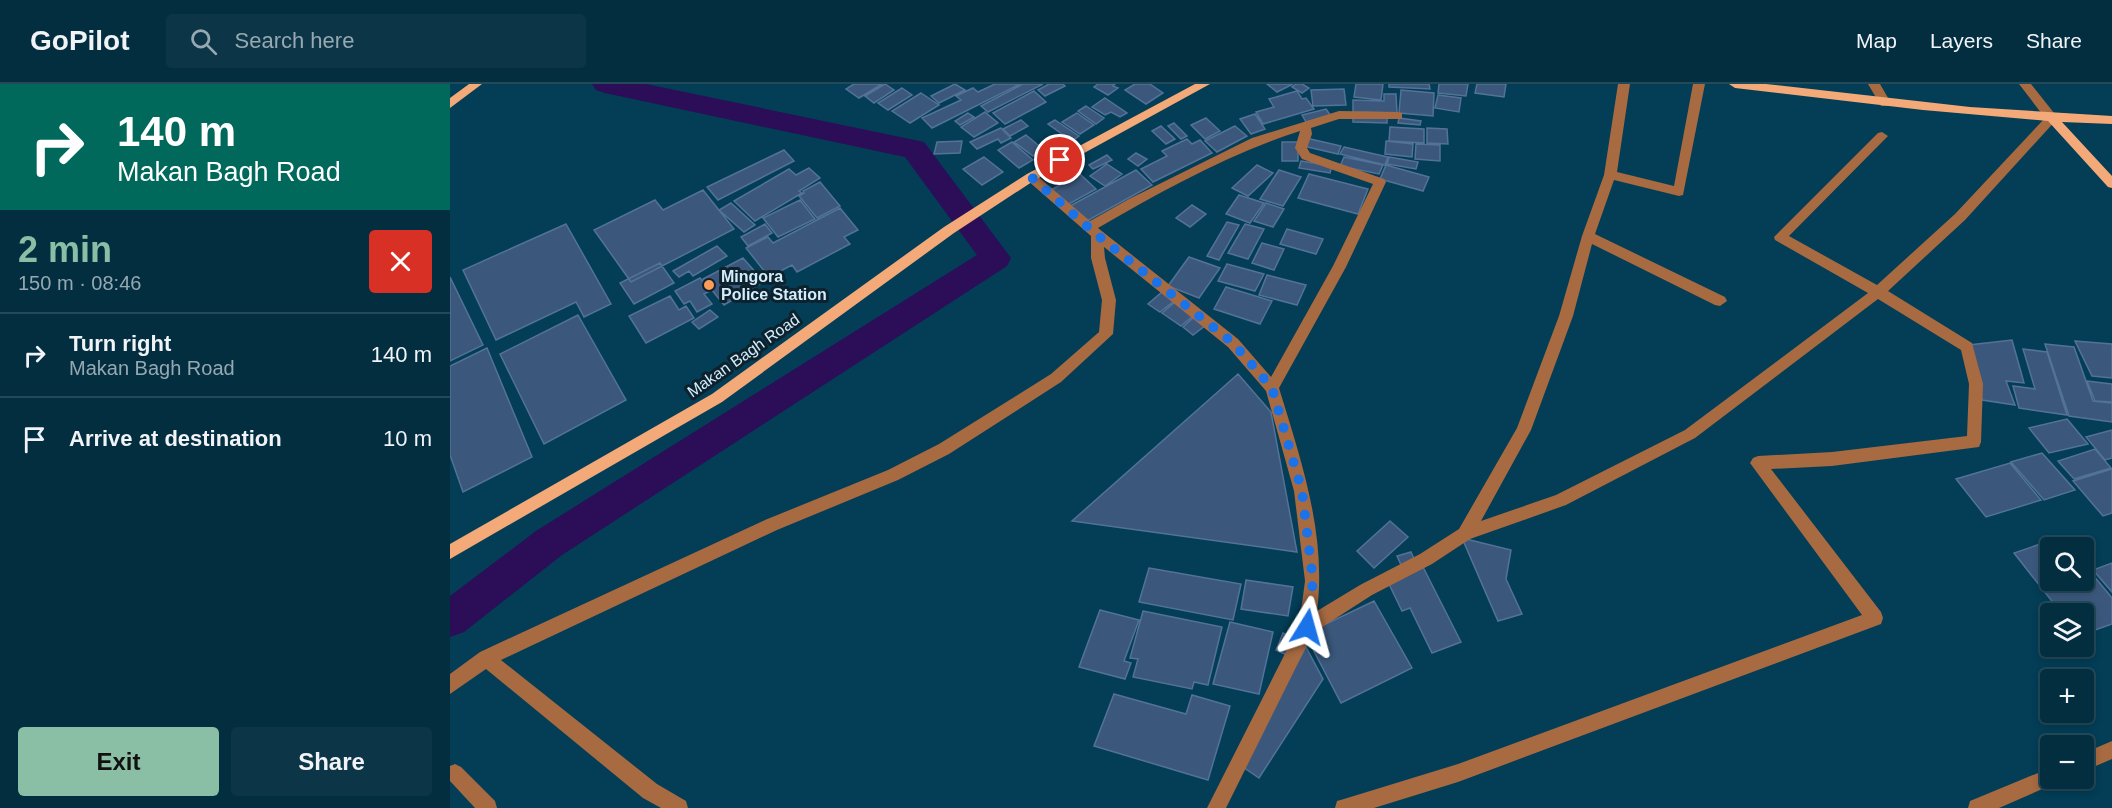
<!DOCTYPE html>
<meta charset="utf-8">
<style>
:root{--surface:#022e40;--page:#0c3647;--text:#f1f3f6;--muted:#96a8b1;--line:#234a59;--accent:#8abfa5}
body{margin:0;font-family:Arial,sans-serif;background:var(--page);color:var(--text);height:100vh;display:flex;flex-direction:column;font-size:22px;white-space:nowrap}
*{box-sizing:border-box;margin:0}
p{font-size:20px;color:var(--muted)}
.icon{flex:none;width:33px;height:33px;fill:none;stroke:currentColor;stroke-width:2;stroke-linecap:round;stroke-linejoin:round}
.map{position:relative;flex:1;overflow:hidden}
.details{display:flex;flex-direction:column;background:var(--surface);width:450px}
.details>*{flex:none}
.hud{background:#00695c;color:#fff;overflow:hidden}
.buttons{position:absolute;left:1590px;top:453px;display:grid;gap:12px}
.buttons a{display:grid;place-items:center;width:54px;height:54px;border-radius:6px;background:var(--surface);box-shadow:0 3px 9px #0003,0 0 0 2px var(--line);font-size:30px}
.pin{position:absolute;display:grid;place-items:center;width:51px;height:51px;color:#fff;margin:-26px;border:3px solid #fff;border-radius:50%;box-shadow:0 2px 6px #0007}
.me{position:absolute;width:66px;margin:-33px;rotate:8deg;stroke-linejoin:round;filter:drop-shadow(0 0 4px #0008)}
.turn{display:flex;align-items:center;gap:21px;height:126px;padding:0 18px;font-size:27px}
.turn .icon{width:78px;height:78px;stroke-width:2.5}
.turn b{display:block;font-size:42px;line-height:51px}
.round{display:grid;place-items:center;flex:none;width:63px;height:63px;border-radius:6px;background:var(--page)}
.head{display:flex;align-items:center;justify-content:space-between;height:102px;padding:0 18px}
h1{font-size:36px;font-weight:700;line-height:45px;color:var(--accent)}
.action{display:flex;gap:12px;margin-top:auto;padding:12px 18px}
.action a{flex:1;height:69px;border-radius:6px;background:var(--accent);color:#111;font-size:24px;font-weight:700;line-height:69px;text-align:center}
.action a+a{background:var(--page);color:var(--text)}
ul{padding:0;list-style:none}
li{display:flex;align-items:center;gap:18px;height:84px;padding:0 18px;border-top:2px solid var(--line)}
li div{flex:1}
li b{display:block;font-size:22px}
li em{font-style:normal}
header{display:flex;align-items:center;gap:36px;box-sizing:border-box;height:84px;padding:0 30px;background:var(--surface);border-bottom:2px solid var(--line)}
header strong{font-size:28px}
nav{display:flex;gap:33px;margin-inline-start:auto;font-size:21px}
.search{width:420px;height:54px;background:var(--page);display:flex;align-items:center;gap:15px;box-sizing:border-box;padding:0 21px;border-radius:6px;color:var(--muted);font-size:22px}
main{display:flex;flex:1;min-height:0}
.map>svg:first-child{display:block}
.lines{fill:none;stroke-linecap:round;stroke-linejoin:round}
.canal{fill:#2b0d58;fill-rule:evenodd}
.building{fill:#3b587c;stroke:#537297;stroke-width:1.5}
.minor{fill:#a76a41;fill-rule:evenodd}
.major{fill:#f3a978;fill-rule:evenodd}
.route{stroke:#1a73e8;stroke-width:10;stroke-dasharray:0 18}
.poi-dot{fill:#fe9c57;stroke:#0d222d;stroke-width:2}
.labels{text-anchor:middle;stroke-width:6;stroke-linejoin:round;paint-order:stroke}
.poi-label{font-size:16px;font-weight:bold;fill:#d3edfd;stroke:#0d222d;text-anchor:start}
.street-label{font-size:16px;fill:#d3edfd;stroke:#0d222d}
</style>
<header>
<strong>GoPilot</strong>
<div class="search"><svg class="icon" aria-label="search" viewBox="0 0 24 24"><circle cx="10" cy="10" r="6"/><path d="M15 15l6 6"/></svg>Search here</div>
<nav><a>Map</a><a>Layers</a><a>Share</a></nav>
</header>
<main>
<section class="details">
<div class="hud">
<div class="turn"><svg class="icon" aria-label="right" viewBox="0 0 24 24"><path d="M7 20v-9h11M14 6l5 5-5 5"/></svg><div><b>140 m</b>Makan Bagh Road</div></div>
</div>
<div class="head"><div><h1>2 min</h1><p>150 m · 08:46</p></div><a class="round" style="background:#d93025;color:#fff"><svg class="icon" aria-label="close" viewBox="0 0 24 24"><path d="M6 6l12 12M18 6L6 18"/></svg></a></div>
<ul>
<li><svg class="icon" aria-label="right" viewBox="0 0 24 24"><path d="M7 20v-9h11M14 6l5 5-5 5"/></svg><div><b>Turn right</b><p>Makan Bagh Road</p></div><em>140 m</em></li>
<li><svg class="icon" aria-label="arrive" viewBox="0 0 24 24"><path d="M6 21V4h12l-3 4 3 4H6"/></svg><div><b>Arrive at destination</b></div><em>10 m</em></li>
</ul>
<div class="action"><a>Exit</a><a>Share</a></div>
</section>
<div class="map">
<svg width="1662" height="724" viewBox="0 0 1662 724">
<rect width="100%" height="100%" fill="#033d56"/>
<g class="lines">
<path class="canal" d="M 142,0 L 196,0 L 474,58 L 561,174 L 557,182 L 112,471 L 14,548 L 0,553 L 0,512 L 86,447 L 527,171 L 455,73 L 155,9 L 146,6 Z"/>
</g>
<path class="building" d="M 404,0 L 432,0 L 409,14 L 396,5 Z
M 435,0 L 444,6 L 424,19 L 415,12 Z
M 505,0 L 515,6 L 489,19 L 481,12 Z
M 545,0 L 570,0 L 482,44 L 472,34 L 511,16 L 506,12 L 523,4 L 528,8 Z
M 573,0 L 593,0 L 538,28 L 531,22 Z
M 599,0 L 613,0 L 615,2 L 595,12 L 588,6 Z
M 648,0 L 665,0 L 663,2 L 668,4 L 658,11 L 644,3 Z
M 685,0 L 700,0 L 713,9 L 696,20 L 675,6 Z
M 817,0 L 843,0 L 827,8 Z
M 846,0 L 852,0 L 859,4 L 852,9 L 842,3 Z
M 906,0 L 933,0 L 931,16 L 904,13 Z
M 939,0 L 979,0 L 980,5 L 939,3 Z
M 989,0 L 1018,0 L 1016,12 L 988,9 Z
M 1027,0 L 1056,0 L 1054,13 L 1025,9 Z
M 452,4 L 462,11 L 438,26 L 428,19 Z
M 894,5 L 896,21 L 863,22 L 861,6 Z
M 951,6 L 984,9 L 983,32 L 949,29 Z
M 584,7 L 596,18 L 555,40 L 543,29 Z
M 847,7 L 852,15 L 856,14 L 864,25 L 813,40 L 806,28 L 824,23 L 819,15 Z
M 471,9 L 489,21 L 460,39 L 442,27 Z
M 934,10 L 946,10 L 947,29 L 903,28 L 903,16 L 934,17 Z
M 988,11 L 1011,14 L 1009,28 L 985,24 Z
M 655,14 L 677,29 L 670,33 L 661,28 L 655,31 L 642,23 Z
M 636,22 L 654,34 L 646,40 L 628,27 Z
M 876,25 L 881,32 L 856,38 L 852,31 Z
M 535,28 L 548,39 L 524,53 L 511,43 Z
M 518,29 L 524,33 L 510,41 L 505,37 Z
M 627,29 L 644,41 L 630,50 L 612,38 Z
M 805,30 L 815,45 L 801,50 L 790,35 Z
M 903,32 L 937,34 L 937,39 L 903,38 Z
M 756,34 L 770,47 L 755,55 L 741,41 Z
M 949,34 L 971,37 L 970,41 L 948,39 Z
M 571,36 L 578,42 L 560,52 L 553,45 Z
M 605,36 L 629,52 L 622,57 L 598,40 Z
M 724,39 L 737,52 L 731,55 L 718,42 Z
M 711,42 L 725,55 L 716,60 L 702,47 Z
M 785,42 L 797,52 L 767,68 L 755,57 Z
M 940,43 L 974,45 L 974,59 L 939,57 Z
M 551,44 L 561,54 L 551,59 L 548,55 L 527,65 L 520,58 Z
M 977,44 L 997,45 L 998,60 L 977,59 Z
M 576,51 L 594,66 L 583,72 L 564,58 Z
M 856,54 L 891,62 L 888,70 L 853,62 Z
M 737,55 L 742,60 L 750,56 L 762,69 L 703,98 L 691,85 L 717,72 L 712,67 Z
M 512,57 L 510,69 L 484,70 L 487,58 Z
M 936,57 L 963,60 L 962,73 L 935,70 Z
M 562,58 L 583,76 L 569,84 L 548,66 Z
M 832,58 L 848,58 L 848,77 L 832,77 Z
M 966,60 L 990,61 L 990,77 L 965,75 Z
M 894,63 L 938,73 L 935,81 L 890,70 Z
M 334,66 L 344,77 L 268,116 L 257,103 Z
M 686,69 L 697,75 L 688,82 L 678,75 Z
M 657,71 L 662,76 L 643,85 L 639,81 Z
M 534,73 L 553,88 L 532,101 L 513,85 Z
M 894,73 L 933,81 L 929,90 L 890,82 Z
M 939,73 L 968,78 L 966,85 L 937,80 Z
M 851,77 L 882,82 L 880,89 L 849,84 Z
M 657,80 L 672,90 L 655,102 L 640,92 Z
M 807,81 L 823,89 L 798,112 L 782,104 Z
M 936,81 L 979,93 L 973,107 L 930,95 Z
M 359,84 L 370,94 L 349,107 L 352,109 L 305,137 L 284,117 L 339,85 L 346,91 Z
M 686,86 L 702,101 L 635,138 L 620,122 Z
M 829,86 L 851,93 L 833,122 L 810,115 Z
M 630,90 L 646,105 L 617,121 L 601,106 Z
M 859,90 L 918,105 L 908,130 L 848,114 Z
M 370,98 L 390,122 L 367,134 L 349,112 L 354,109 L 353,107 Z
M 253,106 L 284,145 L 181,198 L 144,146 L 205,116 L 213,126 Z
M 789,111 L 814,119 L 800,139 L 776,130 Z
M 350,116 L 365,135 L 328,153 L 313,134 Z
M 281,119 L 305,141 L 294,148 L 269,126 Z
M 816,119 L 834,125 L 823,143 L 804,137 Z
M 742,121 L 756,130 L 740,143 L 726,134 Z
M 390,124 L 408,146 L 394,153 L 400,160 L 347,188 L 342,181 L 319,193 L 296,164 L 318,153 L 323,159 Z
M 777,138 L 789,141 L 769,176 L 757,172 Z
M 116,140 L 161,220 L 134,233 L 126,218 L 46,256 L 13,186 Z
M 315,140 L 322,149 L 298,162 L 291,153 Z
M 795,140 L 814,145 L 798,175 L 778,169 Z
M 837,145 L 873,155 L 866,170 L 830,160 Z
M 812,159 L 834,165 L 824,186 L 802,179 Z
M 267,162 L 277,172 L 243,192 L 239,187 L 229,193 L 223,187 Z
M 739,173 L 770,184 L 749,214 L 718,202 Z
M 293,174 L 314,198 L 274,221 L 253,195 Z
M 210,179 L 224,199 L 184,220 L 170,199 Z
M 777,180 L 814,190 L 805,207 L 768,197 Z
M 817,191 L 856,201 L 847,221 L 809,211 Z
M 0,193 L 33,261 L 0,277 Z
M 250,194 L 260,207 L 254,210 L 262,220 L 247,228 L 240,217 L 234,220 L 225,207 Z
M 776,203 L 822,217 L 810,240 L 764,225 Z
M 712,208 L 724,217 L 710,228 L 698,220 Z
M 220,212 L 229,226 L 236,222 L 244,234 L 196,259 L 179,232 Z
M 725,218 L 744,231 L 731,242 L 712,229 Z
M 260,226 L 268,233 L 249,245 L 242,238 Z
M 128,231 L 176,316 L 94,360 L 50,270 Z
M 744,233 L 756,241 L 743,251 L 733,243 Z
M 1562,256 L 1574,299 L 1556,297 L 1565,321 L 1532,316 L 1519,261 Z
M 1625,257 L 1662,260 L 1662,294 L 1642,292 Z
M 1595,260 L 1624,263 L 1643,317 L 1662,319 L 1662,338 L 1619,332 Z
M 37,264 L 82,373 L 13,408 L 0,371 L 0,282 Z
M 1573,265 L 1597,268 L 1617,331 L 1569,324 L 1563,302 L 1585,305 Z
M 788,290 L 821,328 L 847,468 L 622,437 Z
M 1637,297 L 1662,300 L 1662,318 L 1645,317 Z
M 1617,335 L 1638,360 L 1599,369 L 1579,344 Z
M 1662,346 L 1662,374 L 1655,376 L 1636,353 Z
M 1645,365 L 1661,384 L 1624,395 L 1608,377 Z
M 1592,369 L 1625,406 L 1594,416 L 1561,378 Z
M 1560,379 L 1591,416 L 1536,433 L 1506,395 Z
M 1662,385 L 1662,429 L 1653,432 L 1623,397 Z
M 940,437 L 958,453 L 924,484 L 907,467 Z
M 1611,453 L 1619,464 L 1600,464 L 1600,496 L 1634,496 L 1634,480 L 1662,514 L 1662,540 L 1634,550 L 1634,530 L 1612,530 L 1564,469 Z
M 1012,454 L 1061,466 L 1056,495 L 1072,530 L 1048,537 Z
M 961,468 L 966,479 L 952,483 L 947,472 Z
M 1662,479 L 1662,508 L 1643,486 Z
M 973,483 L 1011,558 L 982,569 L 960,524 L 952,527 L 937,496 Z
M 699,484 L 791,500 L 783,536 L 689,518 Z
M 796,496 L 843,503 L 838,532 L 791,525 Z
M 924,517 L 962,584 L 891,619 L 855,550 Z
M 650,526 L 689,536 L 674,577 L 681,579 L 675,595 L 629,583 Z
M 693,527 L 772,543 L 758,601 L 744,598 L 742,605 L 683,593 L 688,575 L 680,574 Z
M 780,538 L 823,548 L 809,610 L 763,600 Z
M 833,549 L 847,555 L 839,572 L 826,566 Z
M 856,563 L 873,595 L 809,694 L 790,681 Z
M 664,610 L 736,630 L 742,611 L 780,622 L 758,696 L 644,662 Z"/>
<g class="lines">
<path class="minor" d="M 1168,0 L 1180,0 L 1167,88 L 1224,102 L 1243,0 L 1255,0 L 1233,111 L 1229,112 L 1164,96 L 1145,150 L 1275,213 L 1277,217 L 1270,222 L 1265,221 L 1142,160 L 1123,232 L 1081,346 L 1031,437 L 1106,411 L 1235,346 L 1418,209 L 1325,156 L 1324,153 L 1428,49 L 1432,48 L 1438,52 L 1339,152 L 1427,201 L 1505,130 L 1595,34 L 1569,0 L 1581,0 L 1608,34 L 1515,136 L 1438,207 L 1522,259 L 1533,300 L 1531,358 L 1529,363 L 1382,382 L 1321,385 L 1431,528 L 1433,534 L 1431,540 L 1008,698 L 924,724 L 885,724 L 887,717 L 894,715 L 1008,680 L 1412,531 L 1300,379 L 1303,374 L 1308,372 L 1382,368 L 1517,352 L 1519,300 L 1511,266 L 1428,215 L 1245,354 L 1116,421 L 1020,455 L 982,480 L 922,511 L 863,549 L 776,724 L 757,724 L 849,542 L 855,497 L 844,407 L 816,307 L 778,263 L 654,163 L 655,174 L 666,216 L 663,250 L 611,298 L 499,370 L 448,396 L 327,446 L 51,576 L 207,700 L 236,717 L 238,724 L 211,724 L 193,714 L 36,585 L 0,610 L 0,590 L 30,568 L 315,436 L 438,386 L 489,360 L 601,290 L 649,248 L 652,216 L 641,174 L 641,152 L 577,96 L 575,93 L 577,90 L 585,90 L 640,137 L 679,115 L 802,54 L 889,27 L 948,28 L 952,29 L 952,35 L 889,35 L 861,44 L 862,50 L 857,64 L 860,69 L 934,95 L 936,98 L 896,183 L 829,304 C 851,376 877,451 867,527 L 910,501 L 970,470 L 1009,445 L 1067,344 L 1109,232 L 1132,152 L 1154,91 ZM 850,47 L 845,64 L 852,75 L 923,100 L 883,182 L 821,293 L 788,255 L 648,144 C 712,107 779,70 850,47 Z
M 1418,0 L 1430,0 L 1441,19 L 1439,22 L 1431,22 Z
M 1662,657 L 1662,675 L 1634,687 L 1634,669 Z
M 5,680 L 11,683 L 45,717 L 47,724 L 25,724 L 0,697 L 0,682 Z
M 1600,684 L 1600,694 L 1609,694 L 1606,699 L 1549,724 L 1518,724 L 1520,717 Z"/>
<path class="major" d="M 19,0 L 32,0 L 0,24 L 0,14 Z
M 745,0 L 760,0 L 585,96 L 504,149 L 272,318 L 0,475 L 0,460 L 262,310 L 494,143 L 577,90 Z
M 1279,0 L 1316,0 L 1520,23 L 1662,32 L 1662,40 L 1612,38 L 1662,92 L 1662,104 L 1658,103 L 1598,37 L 1473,26 L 1285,4 Z"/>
</g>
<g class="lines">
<path class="route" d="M 610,76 L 581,93 L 647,151 L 783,259 L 822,304 L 852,407 L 863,497 L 857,543"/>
</g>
<circle class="poi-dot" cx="259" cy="201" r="6"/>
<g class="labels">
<g class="poi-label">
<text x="271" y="198">Mingora<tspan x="271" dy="18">Police Station</tspan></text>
</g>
<g class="street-label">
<text transform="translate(293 271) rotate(-35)" y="6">Makan Bagh Road</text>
</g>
</g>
</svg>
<div class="buttons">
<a><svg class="icon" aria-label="search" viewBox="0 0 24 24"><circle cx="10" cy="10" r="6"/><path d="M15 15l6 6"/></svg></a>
<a><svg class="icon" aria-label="layers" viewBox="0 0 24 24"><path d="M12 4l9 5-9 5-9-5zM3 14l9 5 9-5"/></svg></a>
<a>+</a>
<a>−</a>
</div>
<div class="pin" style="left:610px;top:76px;background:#d93025"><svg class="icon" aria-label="arrive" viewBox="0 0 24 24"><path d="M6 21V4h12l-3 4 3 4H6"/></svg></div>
<svg class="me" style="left:857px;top:543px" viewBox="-20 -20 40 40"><path d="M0-17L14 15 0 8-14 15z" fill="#1a73e8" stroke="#fff" stroke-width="4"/></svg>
</div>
</main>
